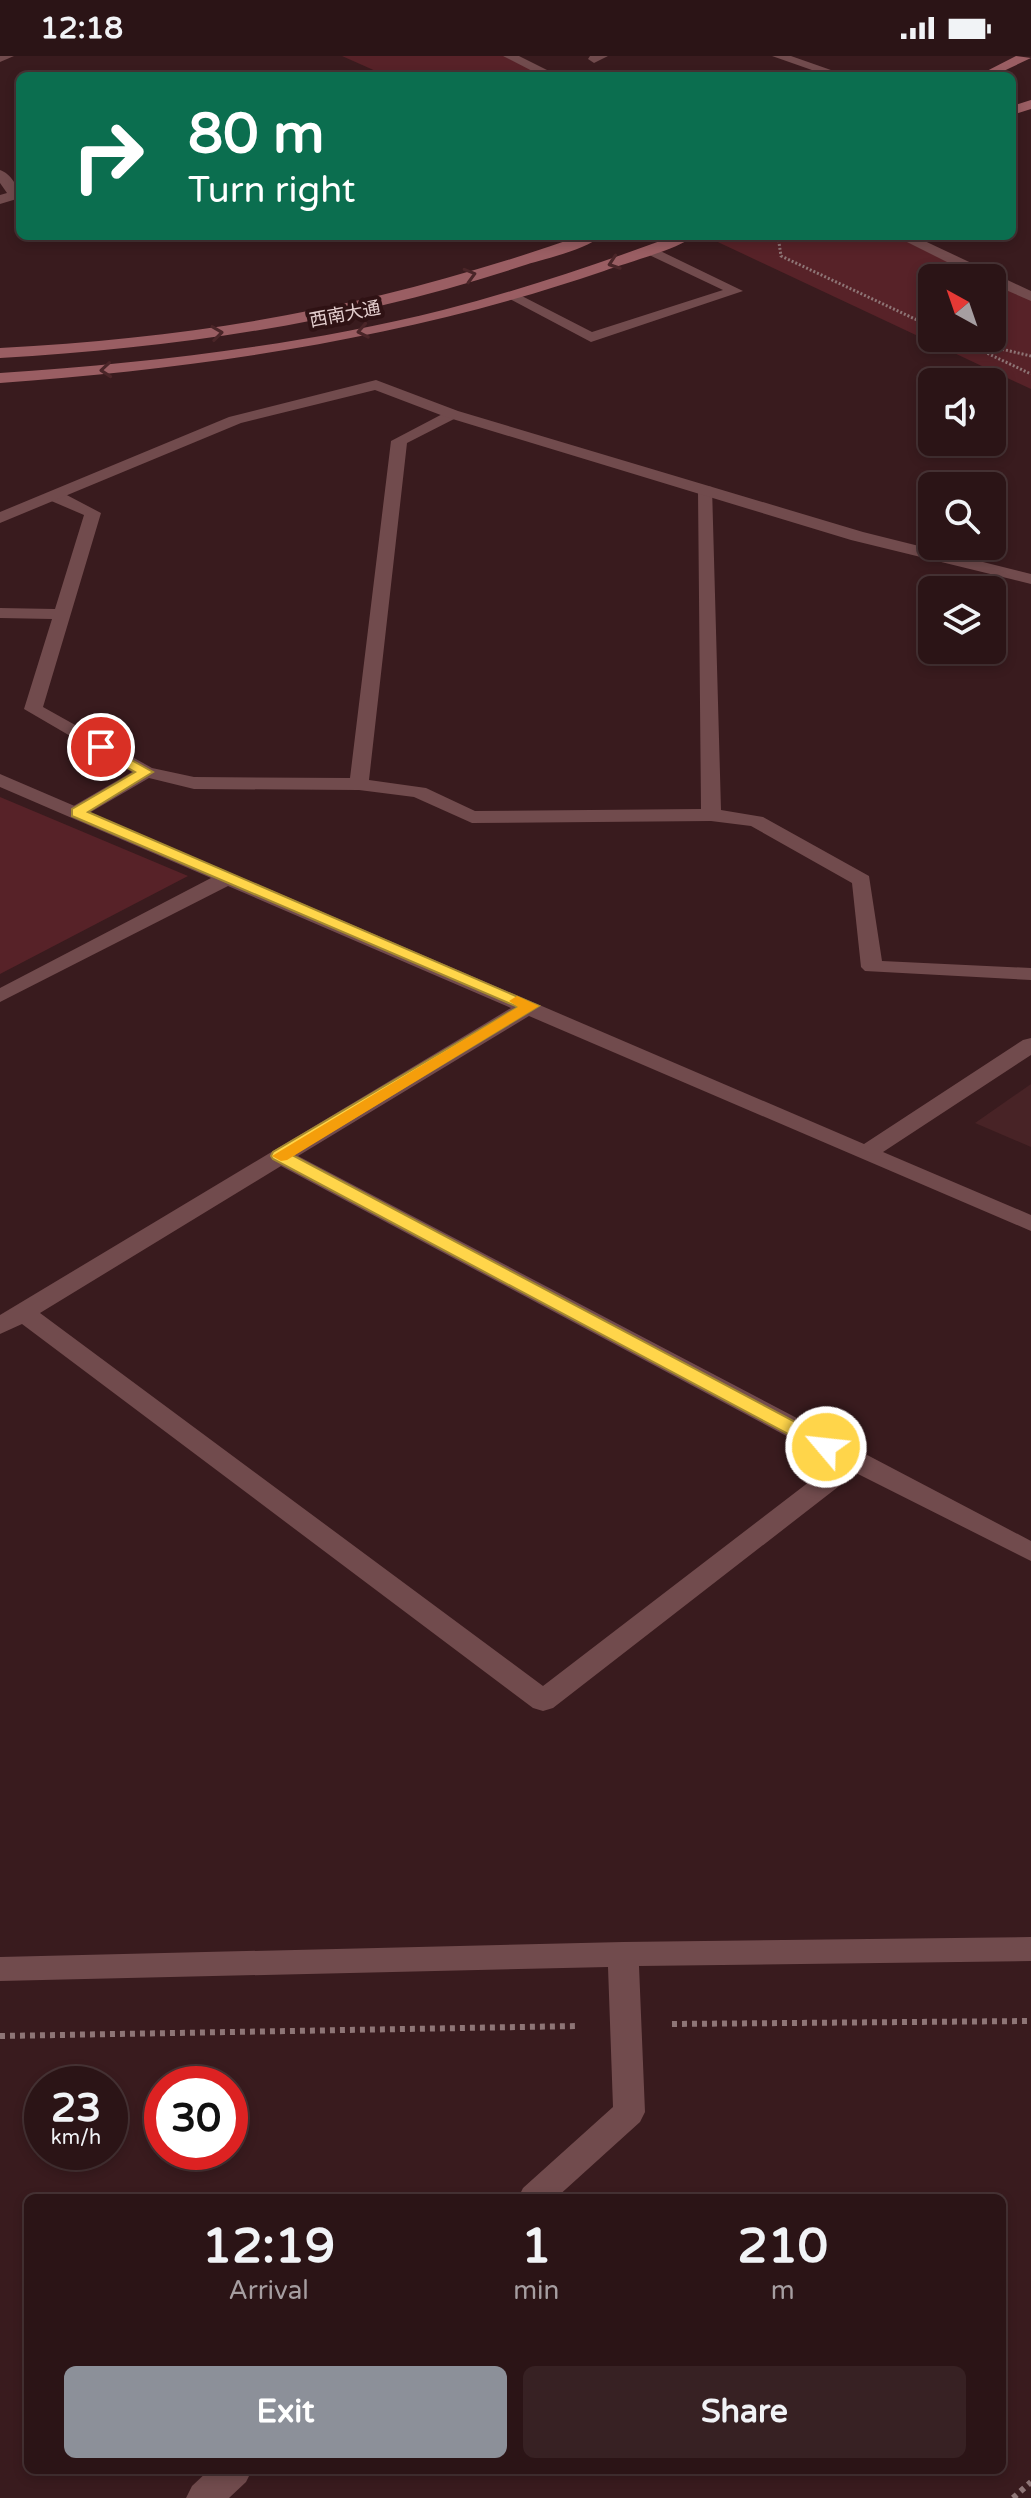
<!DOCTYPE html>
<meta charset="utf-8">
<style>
:root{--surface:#2b1416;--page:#372123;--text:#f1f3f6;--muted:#a69ea1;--line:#473335;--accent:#8c9099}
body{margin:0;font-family:"Varela Round","Noto Sans JP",sans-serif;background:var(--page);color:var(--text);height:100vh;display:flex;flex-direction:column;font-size:30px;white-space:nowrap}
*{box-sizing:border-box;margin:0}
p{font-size:26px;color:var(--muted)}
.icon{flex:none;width:44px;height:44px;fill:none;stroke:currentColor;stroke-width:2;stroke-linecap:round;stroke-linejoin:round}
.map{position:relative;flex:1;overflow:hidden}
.side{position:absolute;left:24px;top:2138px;width:982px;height:280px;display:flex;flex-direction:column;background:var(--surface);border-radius:12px;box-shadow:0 4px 12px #0003,0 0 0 2px var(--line)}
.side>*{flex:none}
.banner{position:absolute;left:16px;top:16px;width:1000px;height:168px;border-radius:12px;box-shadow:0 4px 12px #0003,0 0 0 2px var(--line);background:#0b6e4f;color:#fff;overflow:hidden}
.needle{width:52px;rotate:320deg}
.controls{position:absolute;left:918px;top:208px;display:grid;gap:16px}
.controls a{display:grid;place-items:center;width:88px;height:88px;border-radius:12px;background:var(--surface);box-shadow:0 4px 12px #0003,0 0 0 2px var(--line);font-size:40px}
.speed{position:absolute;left:24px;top:2010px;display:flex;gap:16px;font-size:40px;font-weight:700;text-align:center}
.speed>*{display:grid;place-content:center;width:104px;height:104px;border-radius:50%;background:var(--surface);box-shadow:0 4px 12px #0003,0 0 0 2px var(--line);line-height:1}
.speed small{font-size:20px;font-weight:400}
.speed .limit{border:12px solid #d22;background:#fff;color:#111}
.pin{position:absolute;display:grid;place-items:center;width:68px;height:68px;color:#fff;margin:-34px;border:4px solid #fff;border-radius:50%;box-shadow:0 2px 8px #0007}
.me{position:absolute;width:88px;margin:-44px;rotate:298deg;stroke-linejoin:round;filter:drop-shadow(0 0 6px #0008)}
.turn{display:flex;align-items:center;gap:28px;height:168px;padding:0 40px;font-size:36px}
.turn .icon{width:104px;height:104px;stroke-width:2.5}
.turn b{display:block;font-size:56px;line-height:68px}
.eta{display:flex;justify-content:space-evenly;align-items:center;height:136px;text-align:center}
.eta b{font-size:48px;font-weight:700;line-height:56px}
.action{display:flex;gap:16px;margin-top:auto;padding:16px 40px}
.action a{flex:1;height:92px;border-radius:12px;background:var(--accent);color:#fff;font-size:32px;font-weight:700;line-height:92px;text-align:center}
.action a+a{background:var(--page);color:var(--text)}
.status{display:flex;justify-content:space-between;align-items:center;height:56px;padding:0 40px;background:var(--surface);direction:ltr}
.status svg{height:22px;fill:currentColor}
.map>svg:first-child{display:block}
.built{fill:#482326}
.green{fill:#572228}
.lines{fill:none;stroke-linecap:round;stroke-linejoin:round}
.path-far1{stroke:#8e7576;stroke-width:3;stroke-dasharray:2 2;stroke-linecap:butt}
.path{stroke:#8e7576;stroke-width:6;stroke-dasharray:5 5;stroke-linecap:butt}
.lane{fill:#714b4d;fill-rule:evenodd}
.street{fill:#714b4d;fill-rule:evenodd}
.secondary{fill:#9a5e63;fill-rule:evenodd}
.oneway{stroke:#4a2528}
.route{fill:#ffd54a;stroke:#a68a30;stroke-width:2}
.slow{fill:#f59e0b}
.labels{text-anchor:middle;stroke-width:8;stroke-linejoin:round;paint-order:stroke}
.far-street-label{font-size:18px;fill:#e4cfcf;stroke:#2f1214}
</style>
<div class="status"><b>12:18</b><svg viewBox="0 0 49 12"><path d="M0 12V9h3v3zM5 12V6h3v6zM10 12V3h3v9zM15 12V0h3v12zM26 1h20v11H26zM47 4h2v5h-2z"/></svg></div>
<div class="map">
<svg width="1031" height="2442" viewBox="0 0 1031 2442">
<rect width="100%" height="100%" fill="#391b1e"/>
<path class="built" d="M 1031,1028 L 1031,1091 L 975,1067 Z"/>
<path class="green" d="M 342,0 L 509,0 L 553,20 L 387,20 Z
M 705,180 L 902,180 L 991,222 L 932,222 L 932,282 L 992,282 L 992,222 L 1031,241 L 1031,333 Z
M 0,741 L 188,820 L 0,918 Z"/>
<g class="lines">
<path class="path-far1" d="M 778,180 L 781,200 L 932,271
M 955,282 L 1031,318
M 967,285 L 1031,300"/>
<path class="path" d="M 672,1968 L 1031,1965
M 0,1980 L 578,1970
M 1013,2442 L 1031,2426"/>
<path class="lane" d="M 0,0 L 14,0 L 0,6 Z
M 590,0 L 608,0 L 594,7 L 588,3 Z
M 650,190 L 743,235 L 591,286 L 504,240 L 506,237 L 516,237 L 592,276 L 723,234 L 645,197 L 643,194 Z
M 452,353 L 460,358 L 458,361 L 407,387 L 369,724 L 426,732 L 475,755 L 701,753 L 698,435 L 706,430 L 712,431 L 721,754 L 763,761 L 869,820 L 882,905 L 1031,912 L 1031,924 L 865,915 L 861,911 L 852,827 L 751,770 L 711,765 L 472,767 L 414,741 L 359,734 L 194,733 L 149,722 L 84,760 L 70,760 L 67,756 L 70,752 L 132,716 L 24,653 L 52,563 L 0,562 L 0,552 L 55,553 L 84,459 L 49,444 L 47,440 L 49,436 L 61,436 L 101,457 L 43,651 L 152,712 L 194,721 L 350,722 L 391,385 Z"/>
<path class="street" d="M 503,0 L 519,0 L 559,20 L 542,20 Z
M 772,0 L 791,0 L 848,20 L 829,20 Z
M 0,114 C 10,117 20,132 20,142 L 0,148 L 0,139 L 7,137 L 0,127 Z
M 895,180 L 914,180 L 1031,235 L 1031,245 L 992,228 L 992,222 L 979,222 Z
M 376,324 L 458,355 L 863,476 L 1031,518 L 1031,528 L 851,484 L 446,361 L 375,334 L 241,367 L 0,467 L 0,456 L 229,361 Z
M 0,718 L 864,1088 L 1023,984 L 1031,982 L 1031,999 L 883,1096 L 1031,1159 L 1031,1175 L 529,960 L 298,1100 L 1031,1485 L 1031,1505 L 856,1417 L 553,1652 L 543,1655 L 533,1652 L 22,1268 L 0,1278 L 0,1259 L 511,952 L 228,830 L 0,946 L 0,932 L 211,822 L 0,731 ZM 281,1110 L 835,1406 L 543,1630 L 40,1257 Z
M 1031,1881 L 1031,1905 L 639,1910 L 645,2056 L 640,2066 L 556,2142 L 518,2142 L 523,2132 L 613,2051 L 608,1911 L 0,1925 L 0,1901 L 623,1886 Z
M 209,2414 L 252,2414 L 246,2426 L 229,2442 L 186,2442 L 192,2430 Z"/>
<path class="secondary" d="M 1016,0 L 1031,2 L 993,20 L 977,20 Z
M 1031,44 L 1031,53 L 1012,59 L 1012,50 Z
M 580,180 L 601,180 C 586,194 543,203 522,210 C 352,266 178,292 0,302 L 0,292 C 208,281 384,249 580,180 Z
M 674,180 L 694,180 C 679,193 625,207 604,215 C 408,282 206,312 0,327 L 0,317 C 149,307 298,290 443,254 C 521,234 598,208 674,180 Z"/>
</g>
<defs><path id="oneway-chevron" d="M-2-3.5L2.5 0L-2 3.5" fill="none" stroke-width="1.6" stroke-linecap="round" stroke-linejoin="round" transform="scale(2)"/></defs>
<g class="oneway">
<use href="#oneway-chevron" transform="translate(614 207) rotate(161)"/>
<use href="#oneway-chevron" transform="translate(470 219) rotate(-16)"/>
<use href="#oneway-chevron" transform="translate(363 275) rotate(169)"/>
<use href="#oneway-chevron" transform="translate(217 277) rotate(-7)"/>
<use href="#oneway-chevron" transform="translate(106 314) rotate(175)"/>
</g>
<path class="route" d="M 101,687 L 153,716 L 88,756 L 539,950 L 292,1099 L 833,1386 L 836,1391 L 833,1395 L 820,1395 L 273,1103 L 271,1100 L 273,1096 L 518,951 L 72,760 L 72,753 L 135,716 L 96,694 L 94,691 Z"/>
<path class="slow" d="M 517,940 L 539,950 L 287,1104 L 281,1105 L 272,1100 L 518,951 L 509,945 Z"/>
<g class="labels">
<g class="far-street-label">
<text transform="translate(345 258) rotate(-11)" y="6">西南大通</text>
</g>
</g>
</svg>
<div class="controls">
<a><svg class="needle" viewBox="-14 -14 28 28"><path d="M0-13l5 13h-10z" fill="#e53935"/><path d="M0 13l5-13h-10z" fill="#a69ea1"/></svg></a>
<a><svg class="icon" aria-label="sound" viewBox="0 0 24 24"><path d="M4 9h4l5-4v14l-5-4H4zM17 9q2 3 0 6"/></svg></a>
<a><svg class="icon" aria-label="search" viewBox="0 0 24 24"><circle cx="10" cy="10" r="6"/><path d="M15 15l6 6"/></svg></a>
<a><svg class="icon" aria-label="layers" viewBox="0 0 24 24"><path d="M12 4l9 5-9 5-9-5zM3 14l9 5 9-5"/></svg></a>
</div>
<div class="speed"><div>23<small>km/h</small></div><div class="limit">30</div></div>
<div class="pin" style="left:101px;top:691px;background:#d93025"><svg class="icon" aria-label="arrive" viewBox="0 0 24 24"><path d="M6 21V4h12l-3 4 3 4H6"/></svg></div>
<svg class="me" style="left:826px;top:1391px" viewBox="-20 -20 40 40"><circle r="17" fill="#ffd54a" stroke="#fff" stroke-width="3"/><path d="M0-11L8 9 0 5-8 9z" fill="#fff"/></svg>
<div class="banner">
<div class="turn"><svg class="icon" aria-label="right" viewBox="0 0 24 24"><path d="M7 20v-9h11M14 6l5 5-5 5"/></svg><div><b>80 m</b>Turn right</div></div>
</div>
<section class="side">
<div class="eta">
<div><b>12:19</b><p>Arrival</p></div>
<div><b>1</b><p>min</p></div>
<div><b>210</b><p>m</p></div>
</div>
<div class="action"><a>Exit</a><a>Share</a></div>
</section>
</div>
